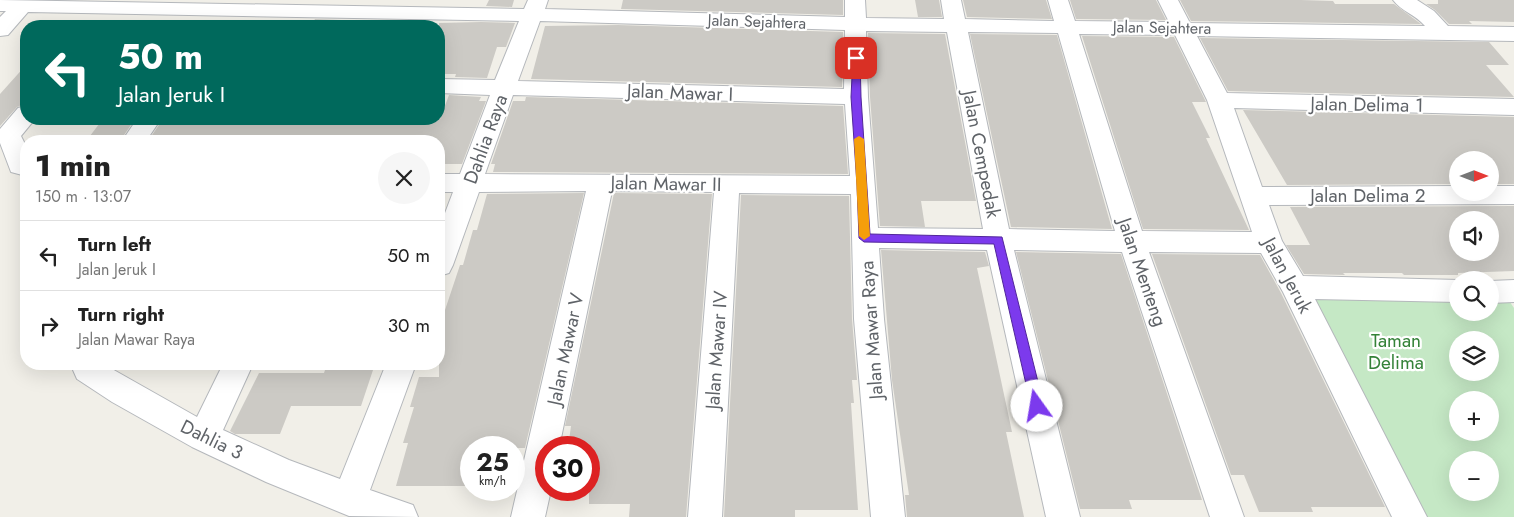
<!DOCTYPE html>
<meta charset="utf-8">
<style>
:root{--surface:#fff;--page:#f6f6f6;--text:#222;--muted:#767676;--line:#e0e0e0}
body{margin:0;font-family:Jost,sans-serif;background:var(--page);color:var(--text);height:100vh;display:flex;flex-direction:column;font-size:19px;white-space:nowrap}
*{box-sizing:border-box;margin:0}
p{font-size:16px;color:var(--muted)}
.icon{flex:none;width:28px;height:28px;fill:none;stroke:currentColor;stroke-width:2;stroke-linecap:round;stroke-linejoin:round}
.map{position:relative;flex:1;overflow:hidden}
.details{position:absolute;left:20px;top:135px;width:425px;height:235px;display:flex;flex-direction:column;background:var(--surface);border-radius:20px;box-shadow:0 5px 20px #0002}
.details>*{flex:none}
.top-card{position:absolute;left:20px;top:20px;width:425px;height:105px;border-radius:20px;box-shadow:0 5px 20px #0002;background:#00695c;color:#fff;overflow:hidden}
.needle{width:32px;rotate:90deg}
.tools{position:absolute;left:1449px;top:151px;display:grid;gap:10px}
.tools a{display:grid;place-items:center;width:50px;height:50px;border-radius:50%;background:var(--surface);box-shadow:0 5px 20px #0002;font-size:25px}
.speed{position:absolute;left:460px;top:436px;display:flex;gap:10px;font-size:25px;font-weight:700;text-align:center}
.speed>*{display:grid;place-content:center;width:65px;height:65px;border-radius:50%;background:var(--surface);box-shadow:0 5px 20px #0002;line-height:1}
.speed small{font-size:12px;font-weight:400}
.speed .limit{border:8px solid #d22;background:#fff;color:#111}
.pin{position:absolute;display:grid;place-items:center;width:42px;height:42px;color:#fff;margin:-21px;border-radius:10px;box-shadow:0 2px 8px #0006}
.me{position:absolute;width:55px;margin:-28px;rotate:347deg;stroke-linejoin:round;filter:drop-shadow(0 0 4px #0008)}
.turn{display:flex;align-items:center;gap:18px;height:105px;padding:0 15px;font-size:22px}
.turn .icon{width:65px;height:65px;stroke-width:2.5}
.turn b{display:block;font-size:35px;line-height:42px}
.round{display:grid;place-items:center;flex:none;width:52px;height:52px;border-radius:26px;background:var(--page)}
.headline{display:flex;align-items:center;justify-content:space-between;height:85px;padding:0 15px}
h1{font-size:30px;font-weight:800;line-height:38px}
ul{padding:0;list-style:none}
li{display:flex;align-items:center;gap:15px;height:70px;padding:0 15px;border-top:1px solid var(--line)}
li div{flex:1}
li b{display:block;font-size:19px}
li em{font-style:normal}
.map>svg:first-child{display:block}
.green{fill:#c5e8c5;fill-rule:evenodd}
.building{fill:#cccac5;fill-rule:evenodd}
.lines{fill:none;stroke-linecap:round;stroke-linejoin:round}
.minor-casing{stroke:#b5b8bc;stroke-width:2}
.minor{fill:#fff;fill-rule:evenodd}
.route{fill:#7c3aed;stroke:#51269a}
.slow{fill:#f59e0b}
.labels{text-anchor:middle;stroke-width:4.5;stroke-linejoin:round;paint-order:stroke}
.far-street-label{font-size:16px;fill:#5f6368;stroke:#fff}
.street-label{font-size:19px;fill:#5f6368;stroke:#fff}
.park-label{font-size:19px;fill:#348238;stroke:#fff}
</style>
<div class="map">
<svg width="1514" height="517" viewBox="0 0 1514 517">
<rect width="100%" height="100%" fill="#f1efe8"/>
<path class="green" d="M 1295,287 L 1457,291 L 1458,312 L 1490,312 L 1490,292 L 1503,292 L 1514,308 L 1514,517 L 1410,517 ZM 1458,340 L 1490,340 L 1490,372 L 1458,372 ZM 1458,400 L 1490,400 L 1490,432 L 1458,432 ZM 1458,460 L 1490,460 L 1490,492 L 1458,492 Z"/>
<path class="building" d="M 489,0 L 514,0 L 512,7 L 486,6 Z
M 623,0 L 843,0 L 843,15 L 621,9 Z
M 915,0 L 939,0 L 942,17 L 918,17 Z
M 963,0 L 1046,0 L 1052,19 L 967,17 Z
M 1070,0 L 1156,0 L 1166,20 L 1076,19 Z
M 1180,0 L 1301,0 L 1333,1 L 1335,4 L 1394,4 L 1421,24 L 1191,21 Z
M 1438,0 L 1514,0 L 1514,22 L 1469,21 L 1472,24 L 1449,24 L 1435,10 L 1426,4 L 1438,4 Z
M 315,19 L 341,20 L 337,26 L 311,26 Z
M 481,22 L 515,23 L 506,47 L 497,47 L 487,78 L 455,77 L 456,74 L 439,74 L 439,23 Z
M 618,25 L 843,32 L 842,87 L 531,79 L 545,26 Z
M 868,33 L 945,34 L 976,201 L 921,201 L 925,227 L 880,226 L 870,97 Z
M 970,34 L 1057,35 L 1112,229 L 1011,227 Z
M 1082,36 L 1174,37 L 1206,102 L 1192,102 L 1210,138 L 1206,138 L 1249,230 L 1143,229 Z
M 1200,38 L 1489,42 L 1509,65 L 1486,65 L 1514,97 L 1228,91 Z
M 26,65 L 26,103 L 17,107 L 0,126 L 0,94 Z
M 449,95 L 481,97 L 479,101 L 486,101 L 462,164 L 439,164 L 439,141 L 148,141 L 163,119 L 440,119 Z
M 526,97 L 843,106 L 848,174 L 493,172 L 495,164 L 491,164 L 513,101 L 525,101 Z
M 1243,110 L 1514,117 L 1514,184 L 1490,184 L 1490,160 L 1458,160 L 1458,184 L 1287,185 Z
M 103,119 L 135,119 L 120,141 L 86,141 Z
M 584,193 L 525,448 L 471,448 L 471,486 L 396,486 L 408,443 L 403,443 L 414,407 L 410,407 L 419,377 L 439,377 L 439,328 L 460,265 L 463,265 L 473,230 L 477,230 L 487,194 Z
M 614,193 L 712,194 L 686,517 L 629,517 L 630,504 L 589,504 L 589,448 L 568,448 L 571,426 L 565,426 Z
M 741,195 L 849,196 L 852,319 L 857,380 L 852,380 L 854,403 L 851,403 L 858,510 L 795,510 L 795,517 L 724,517 Z
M 1514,206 L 1514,271 L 1458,273 L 1458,275 L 1404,275 L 1402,273 L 1343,273 L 1345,275 L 1304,274 L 1286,245 L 1310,245 L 1290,207 ZM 1458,220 L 1490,220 L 1490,252 L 1458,252 Z
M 881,250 L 985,252 L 989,266 L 977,268 L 1012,432 L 1006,432 L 1024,517 L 907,517 L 905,495 L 909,495 L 892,380 Z
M 1016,252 L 1121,254 L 1202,500 L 1129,500 L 1132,509 L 1080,509 Z
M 1152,254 L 1260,255 L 1281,293 L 1385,507 L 1311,507 L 1313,512 L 1259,512 L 1244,475 L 1231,475 Z
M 325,370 L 373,370 L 361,406 L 291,406 L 280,434 L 235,434 L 230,431 L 259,373 L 324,373 Z"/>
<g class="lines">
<g class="minor-casing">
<path id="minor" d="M 0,0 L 524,9 L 528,0 L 548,0 L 545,9 L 845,17 L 845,0 L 865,0 L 866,18 L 944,19 L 941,0 L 961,0 L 965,19 L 1054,21 L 1048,0 L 1068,0 L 1075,21 L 1169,22 L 1158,0 L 1178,0 L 1190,23 L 1425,26 C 1416,15 1401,11 1393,0 L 1417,0 L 1434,11 L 1448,26 L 1514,27 L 1514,41 L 1197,36 L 1227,93 L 1514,99 L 1514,115 L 1234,108 L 1262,187 L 1458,186 L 1458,192 L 1490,192 L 1490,186 L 1514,186 L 1514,204 L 1269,205 L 1282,241 L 1303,276 L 1459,280 L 1458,280 L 1458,302 L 1315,299 L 1427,517 L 1392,517 L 1283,292 L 1261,253 L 1149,252 L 1244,517 L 1210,517 L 1122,252 L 1014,250 L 1080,517 L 1046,517 L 987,250 L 879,248 L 884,319 L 905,517 L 871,517 L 854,319 L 851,194 L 739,193 L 722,517 L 688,517 L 714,192 L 612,191 L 559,448 L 546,448 L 546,490 L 551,490 L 545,517 L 511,517 L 586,191 L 479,192 L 453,265 L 449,273 L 439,276 L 439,229 L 453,192 L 439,192 L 439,174 L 460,174 L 490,95 L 439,93 L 439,79 L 495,80 L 519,21 L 28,12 L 8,35 L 0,36 L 0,17 L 6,11 L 0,11 ZM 540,21 L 845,30 L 844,89 L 518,81 ZM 866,31 L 947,32 L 983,229 L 878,228 L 868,97 ZM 968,32 L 1058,33 L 1115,231 L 1009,229 ZM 1079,34 L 1175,35 L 1207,100 L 1252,232 L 1142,231 ZM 513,95 L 845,104 L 850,176 L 485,174 Z
M 26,106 L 26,119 L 35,119 L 21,136 L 26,146 L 26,176 L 11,172 L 0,143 L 0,129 L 18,108 Z
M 137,119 L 161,119 L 146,141 L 122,141 Z
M 1514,280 L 1514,302 L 1490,303 L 1490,281 Z
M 76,364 L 106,364 L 105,365 L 197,417 L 223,364 L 253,364 L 223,430 L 289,460 L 340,479 L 386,364 L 416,364 L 370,490 L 413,505 L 418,517 L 349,516 L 266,482 L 192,447 L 112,402 L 77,379 L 73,370 Z"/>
</g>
<use href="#minor" class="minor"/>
</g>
<path class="route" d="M 853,56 L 859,56 L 860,58 L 861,97 L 870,234 L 1002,237 L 1044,406 L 1042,410 L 1037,412 L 1033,410 L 1031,406 L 994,244 L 864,242 L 859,238 L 857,185 L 851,97 Z"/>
<path class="slow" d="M 859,136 L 864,139 L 870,236 L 864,240 L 859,236 L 854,139 Z"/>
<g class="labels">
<g class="far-street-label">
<text transform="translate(757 21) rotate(2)" y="6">Jalan Sejahtera</text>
<text transform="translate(1162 27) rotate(1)" y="6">Jalan Sejahtera</text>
</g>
<g class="street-label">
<text transform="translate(680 92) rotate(2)" y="7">Jalan Mawar I</text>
<text transform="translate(1367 104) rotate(1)" y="7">Jalan Delima 1</text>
<text transform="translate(485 139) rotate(-70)" y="7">Dahlia Raya</text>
<text transform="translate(982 154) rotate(79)" y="7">Jalan Cempedak</text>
<text transform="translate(666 183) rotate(1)" y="7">Jalan Mawar II</text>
<text x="1368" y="202">Jalan Delima 2</text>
<text transform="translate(1143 272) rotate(71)" y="7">Jalan Menteng</text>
<text transform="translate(1288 275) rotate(62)" y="7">Jalan Jeruk</text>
<text transform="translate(871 330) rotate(-94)" y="7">Jalan Mawar Raya</text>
<text transform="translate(565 349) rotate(-78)" y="7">Jalan Mawar V</text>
<text transform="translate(716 350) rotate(-86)" y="7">Jalan Mawar IV</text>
<text transform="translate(212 439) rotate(26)" y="7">Dahlia 3</text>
</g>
<g class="park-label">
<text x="1396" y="347">Taman<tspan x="1396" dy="22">Delima</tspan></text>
</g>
</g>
</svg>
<div class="tools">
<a><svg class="needle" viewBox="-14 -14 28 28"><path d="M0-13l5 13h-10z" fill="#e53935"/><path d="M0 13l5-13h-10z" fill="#767676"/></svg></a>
<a><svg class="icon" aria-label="sound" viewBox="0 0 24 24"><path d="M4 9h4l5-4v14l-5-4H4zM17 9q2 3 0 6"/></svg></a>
<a><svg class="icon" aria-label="search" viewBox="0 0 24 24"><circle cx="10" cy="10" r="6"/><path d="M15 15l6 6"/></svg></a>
<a><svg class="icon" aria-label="layers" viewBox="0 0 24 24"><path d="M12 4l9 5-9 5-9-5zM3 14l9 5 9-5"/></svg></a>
<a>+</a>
<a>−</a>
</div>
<div class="speed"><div>25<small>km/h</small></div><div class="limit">30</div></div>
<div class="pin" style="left:856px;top:58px;background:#d93025"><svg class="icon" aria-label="arrive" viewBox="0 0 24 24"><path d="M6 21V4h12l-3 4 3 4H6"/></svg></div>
<svg class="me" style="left:1037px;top:406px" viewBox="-20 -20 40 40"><circle r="19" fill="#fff"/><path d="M0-13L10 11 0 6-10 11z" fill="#7c3aed"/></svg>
<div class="top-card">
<div class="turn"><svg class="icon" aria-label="left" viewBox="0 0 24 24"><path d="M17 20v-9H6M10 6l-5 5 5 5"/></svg><div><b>50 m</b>Jalan Jeruk I</div></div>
</div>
<section class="details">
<div class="headline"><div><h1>1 min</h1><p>150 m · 13:07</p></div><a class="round"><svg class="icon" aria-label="close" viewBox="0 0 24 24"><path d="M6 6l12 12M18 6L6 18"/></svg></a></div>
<ul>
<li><svg class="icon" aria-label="left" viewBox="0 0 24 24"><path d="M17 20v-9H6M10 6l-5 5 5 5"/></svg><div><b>Turn left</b><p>Jalan Jeruk I</p></div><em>50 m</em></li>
<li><svg class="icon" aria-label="right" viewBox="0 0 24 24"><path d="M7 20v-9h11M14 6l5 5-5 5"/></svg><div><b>Turn right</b><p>Jalan Mawar Raya</p></div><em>30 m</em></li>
</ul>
</section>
</div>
